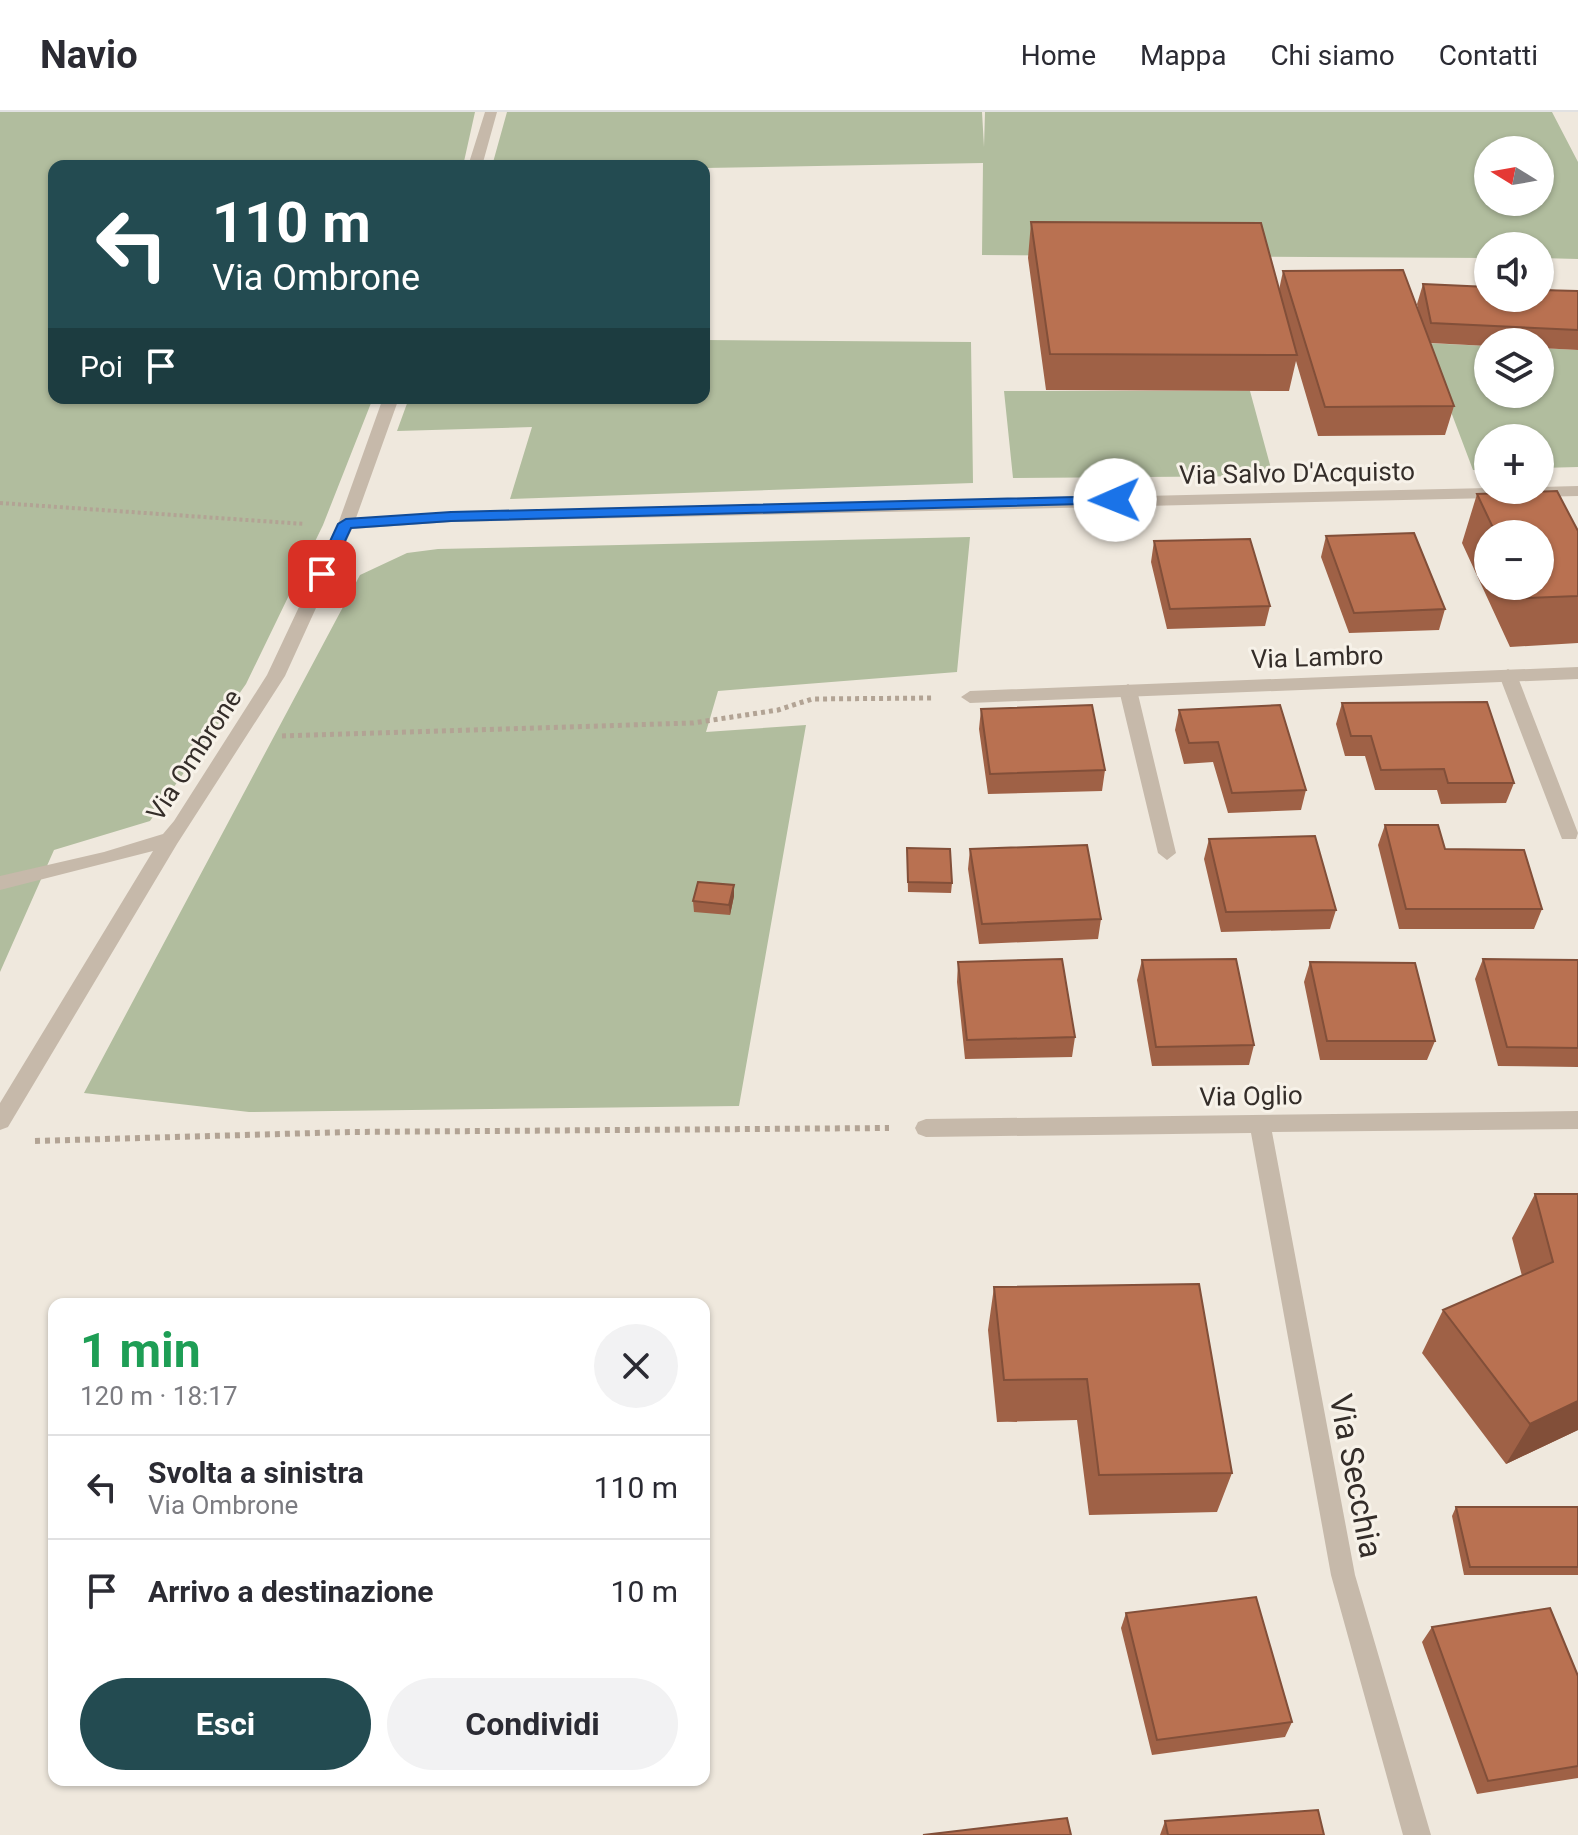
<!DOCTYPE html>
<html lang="it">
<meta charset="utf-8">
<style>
:root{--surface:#fff;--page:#f2f2f3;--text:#2b2b33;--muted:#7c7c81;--line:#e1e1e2;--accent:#234b51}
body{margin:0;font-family:Roboto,sans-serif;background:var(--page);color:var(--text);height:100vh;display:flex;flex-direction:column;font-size:30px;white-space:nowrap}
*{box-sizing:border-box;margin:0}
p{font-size:26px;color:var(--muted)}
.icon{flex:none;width:44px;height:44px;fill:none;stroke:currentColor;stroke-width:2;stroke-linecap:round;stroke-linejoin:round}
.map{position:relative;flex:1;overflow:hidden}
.side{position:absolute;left:48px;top:1186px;width:662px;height:488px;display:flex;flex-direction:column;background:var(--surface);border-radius:16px;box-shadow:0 2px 6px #0004}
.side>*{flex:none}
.guide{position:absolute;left:48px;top:48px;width:662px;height:244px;border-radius:16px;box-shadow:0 2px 6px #0004;background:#234b51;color:#fff;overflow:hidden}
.needle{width:52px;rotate:281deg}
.fabs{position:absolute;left:1474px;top:24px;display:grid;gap:16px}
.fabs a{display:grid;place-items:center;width:80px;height:80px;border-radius:50%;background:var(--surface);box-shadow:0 2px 6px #0004;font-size:40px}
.pin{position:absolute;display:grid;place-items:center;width:68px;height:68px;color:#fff;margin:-34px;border-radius:16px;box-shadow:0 4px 12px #0006}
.me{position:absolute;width:88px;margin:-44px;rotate:269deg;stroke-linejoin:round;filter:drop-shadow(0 0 6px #0008)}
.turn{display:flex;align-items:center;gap:28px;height:168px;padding:0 32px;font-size:36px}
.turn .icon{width:104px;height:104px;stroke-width:2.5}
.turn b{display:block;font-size:56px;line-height:68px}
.then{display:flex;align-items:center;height:76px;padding:0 32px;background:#0003;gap:16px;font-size:30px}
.round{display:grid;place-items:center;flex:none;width:84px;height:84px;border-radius:42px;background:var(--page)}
.headline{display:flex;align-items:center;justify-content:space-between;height:136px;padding:0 32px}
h1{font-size:48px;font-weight:700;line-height:60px;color:#1e9e55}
.primary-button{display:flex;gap:16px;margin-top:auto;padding:16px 32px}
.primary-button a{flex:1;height:92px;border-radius:48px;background:var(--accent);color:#fff;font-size:32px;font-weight:700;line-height:92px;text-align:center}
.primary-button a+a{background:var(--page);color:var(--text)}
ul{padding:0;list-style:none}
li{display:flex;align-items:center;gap:24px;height:104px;padding:0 32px;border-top:2px solid var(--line)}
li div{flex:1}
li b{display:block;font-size:30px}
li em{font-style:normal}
header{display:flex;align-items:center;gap:48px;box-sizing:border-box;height:112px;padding:0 40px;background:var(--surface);border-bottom:2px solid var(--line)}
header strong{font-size:38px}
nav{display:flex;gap:44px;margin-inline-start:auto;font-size:28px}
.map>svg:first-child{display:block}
.green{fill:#b1bd9e;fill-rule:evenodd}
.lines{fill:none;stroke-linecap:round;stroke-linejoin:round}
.path-far2{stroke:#b2a394;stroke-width:4;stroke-dasharray:3 3;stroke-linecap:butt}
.path-far1{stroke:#b2a394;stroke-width:5;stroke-dasharray:4 4;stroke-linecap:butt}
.path{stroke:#b2a394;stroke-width:6;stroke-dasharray:5 5;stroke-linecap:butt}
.service{fill:#c6b9aa;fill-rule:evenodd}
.minor{fill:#c6b9aa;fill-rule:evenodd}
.wall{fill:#9f6146;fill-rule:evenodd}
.shaded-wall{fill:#824f39}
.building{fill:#b97151;stroke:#824f39;stroke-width:2}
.route{fill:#1a73e8;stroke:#114b97;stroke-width:2}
.labels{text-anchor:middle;stroke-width:6;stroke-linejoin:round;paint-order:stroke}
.street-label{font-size:26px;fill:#342d29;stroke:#f7f2e9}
.near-street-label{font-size:32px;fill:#342d29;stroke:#f7f2e9}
</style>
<header>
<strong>Navio</strong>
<nav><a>Home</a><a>Mappa</a><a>Chi siamo</a><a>Contatti</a></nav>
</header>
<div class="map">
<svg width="1578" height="1723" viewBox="0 0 1578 1723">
<rect width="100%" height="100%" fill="#efe8dd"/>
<path class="green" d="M 0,0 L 475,0 L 463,54 L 54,54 L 54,286 L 373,286 L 323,413 L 246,572 L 150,709 L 54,738 L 0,860 Z
M 507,0 L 982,0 L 984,35 L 985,0 L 1552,0 L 1578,50 L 1578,147 L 1540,146 L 1540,134 L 1488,134 L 1488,146 L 982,143 L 983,51 L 704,56 L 492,54 ZM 1488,38 L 1540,38 L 1540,90 L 1488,90 Z
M 704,228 L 971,230 L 973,371 L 510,387 L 532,315 L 397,319 L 409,286 L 704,286 Z
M 1425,231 L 1488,234 L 1488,282 L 1540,282 L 1540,236 L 1578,238 L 1578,355 L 1540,356 L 1540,326 L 1488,326 L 1488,358 L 1473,358 Z
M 1004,279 L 1250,279 L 1273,364 L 1013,366 Z
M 970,425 L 957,560 L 718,579 L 706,620 L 806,613 L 739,994 L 249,1000 L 84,981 L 360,463 L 407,441 L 438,437 Z"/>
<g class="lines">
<path class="path-far2" d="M 0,391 L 305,412"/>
<path class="path-far1" d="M 282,624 L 693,611 L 778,598 L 812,587 L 933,586"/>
<path class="path" d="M 35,1029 L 350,1020 L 889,1016"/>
<path class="service" d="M 1508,557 L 1517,563 L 1578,721 L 1576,727 L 1562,727 L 1560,722 L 1499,563 Z
M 1128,572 L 1137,578 L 1176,741 L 1167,748 L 1158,741 L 1119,578 Z"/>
<path class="minor" d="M 485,0 L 497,0 L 482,54 L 468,54 Z
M 383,286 L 399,286 L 356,406 L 451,400 L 1488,376 L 1540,378 L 1540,375 L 1578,374 L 1578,384 L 451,410 L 352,417 L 285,564 L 177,732 L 8,1015 L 0,1018 L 0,991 L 153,739 L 0,778 L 0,764 L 104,740 L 163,722 L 174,709 L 267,563 L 338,412 Z
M 1578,555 L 1578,567 L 970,591 L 961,585 L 970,579 Z
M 1578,999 L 1578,1017 L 1272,1020 L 1355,1463 L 1431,1723 L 1403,1723 L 1331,1463 L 1251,1021 L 926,1025 L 918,1022 L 915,1016 L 918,1010 L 926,1007 Z"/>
</g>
<path class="wall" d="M 1031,110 L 1279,178 L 1283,159 L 1420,204 L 1417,192 L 1423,172 L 1578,179 L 1578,238 L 1540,236 L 1540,230 L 1488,230 L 1488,234 L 1430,231 L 1454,294 L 1445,323 L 1318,324 L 1296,249 L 1289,279 L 1046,278 L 1028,146 Z
M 1477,382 L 1578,419 L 1578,531 L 1510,535 L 1462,431 ZM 1488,422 L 1540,422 L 1540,474 L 1488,474 Z
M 1326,424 L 1445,497 L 1439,518 L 1349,521 L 1321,445 Z
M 1154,429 L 1270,494 L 1265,514 L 1167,517 L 1151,450 Z
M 1342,591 L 1514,671 L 1506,691 L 1441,692 L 1437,678 L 1375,678 L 1365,644 L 1345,644 L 1336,612 Z
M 981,597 L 1105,658 L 1102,679 L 988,682 L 979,617 Z
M 1179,598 L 1306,678 L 1301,698 L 1228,701 L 1213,650 L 1184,652 L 1175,618 Z
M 1385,713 L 1445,737 L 1542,797 L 1534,817 L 1399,817 L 1378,733 Z
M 1209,727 L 1336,798 L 1330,817 L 1221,820 L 1204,747 Z
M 907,736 L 952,771 L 951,781 L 908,780 Z
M 970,737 L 1101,807 L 1098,827 L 979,832 L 968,757 Z
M 734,773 L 734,784 L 730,803 L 694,800 L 693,789 Z
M 1483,847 L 1578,848 L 1578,955 L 1498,954 L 1475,867 Z
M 1142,848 L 1254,933 L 1249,953 L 1152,954 L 1137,868 Z
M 958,850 L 1075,925 L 1072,945 L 965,947 L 957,870 Z
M 1310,850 L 1435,929 L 1427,948 L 1320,948 L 1304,870 Z
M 1535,1082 L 1578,1082 L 1578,1318 L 1506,1352 L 1422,1241 L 1443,1198 L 1522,1164 L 1512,1126 Z
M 994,1175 L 1232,1361 L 1217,1400 L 1089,1403 L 1077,1308 L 997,1310 L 988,1218 Z
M 1456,1395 L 1578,1395 L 1578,1463 L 1464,1463 L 1452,1404 Z
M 1126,1501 L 1292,1610 L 1285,1625 L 1152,1643 L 1121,1516 Z
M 1432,1515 L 1578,1564 L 1578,1666 L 1477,1682 L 1422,1530 Z
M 1165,1709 L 1324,1723 L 1160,1723 Z"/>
<path class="shaded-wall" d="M 734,773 L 734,784 L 730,803 L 729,793 Z
M 1578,1289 L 1578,1318 L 1506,1352 L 1530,1312 Z"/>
<path class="building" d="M 1031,110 L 1261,111 L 1297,243 L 1050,242 Z
M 1403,158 L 1454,294 L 1325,295 L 1283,159 Z
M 1423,172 L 1488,175 L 1488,186 L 1540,186 L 1540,178 L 1578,179 L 1578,218 L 1431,211 Z
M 1557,379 L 1578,419 L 1578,484 L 1527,486 L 1521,474 L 1540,474 L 1540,422 L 1496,422 L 1477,382 Z
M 1414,421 L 1445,497 L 1354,501 L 1326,424 Z
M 1250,427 L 1270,494 L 1170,497 L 1154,429 Z
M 1487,590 L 1514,671 L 1448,671 L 1444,657 L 1381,658 L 1371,624 L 1351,624 L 1342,591 Z
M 1092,593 L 1105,658 L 990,662 L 981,597 Z
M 1280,593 L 1306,678 L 1232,681 L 1218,630 L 1189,631 L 1179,598 Z
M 1385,713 L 1438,713 L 1445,737 L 1524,738 L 1542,797 L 1406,797 Z
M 1315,724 L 1336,798 L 1226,800 L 1209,727 Z
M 1087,733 L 1101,807 L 982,812 L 970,737 Z
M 907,736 L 950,737 L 952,771 L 908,770 Z
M 698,770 L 734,773 L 729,793 L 693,789 Z
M 1062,847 L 1075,925 L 967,928 L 958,850 Z
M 1236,847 L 1254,933 L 1156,935 L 1142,848 Z
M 1483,847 L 1578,848 L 1578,936 L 1507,935 Z
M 1310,850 L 1415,851 L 1435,929 L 1327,929 Z
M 1535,1082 L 1578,1082 L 1578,1289 L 1530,1312 L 1443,1198 L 1553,1150 Z
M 1199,1172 L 1232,1361 L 1099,1363 L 1087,1267 L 1004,1268 L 994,1175 Z
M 1456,1395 L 1578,1395 L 1578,1455 L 1470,1455 Z
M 1256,1485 L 1292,1610 L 1157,1628 L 1126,1501 Z
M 1550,1496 L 1578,1564 L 1578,1654 L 1488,1669 L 1432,1515 Z
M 1318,1698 L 1324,1723 L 1168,1723 L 1165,1709 Z
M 1067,1706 L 1071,1723 L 923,1723 Z"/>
<path class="route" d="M 1115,384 L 1122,388 L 1120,391 L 451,409 L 351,416 L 328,466 L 317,466 L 315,462 L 338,412 L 346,407 L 451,400 Z"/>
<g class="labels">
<g class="street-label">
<text transform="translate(1297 361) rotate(-1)" y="9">Via Salvo D'Acquisto</text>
<text transform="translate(1317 545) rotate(-2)" y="9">Via Lambro</text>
<text transform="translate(194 643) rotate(-57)" y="9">Via Ombrone</text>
<text transform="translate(1251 984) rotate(-1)" y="9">Via Oglio</text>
</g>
<g class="near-street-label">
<text transform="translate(1356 1364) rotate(79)" y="11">Via Secchia</text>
</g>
</g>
</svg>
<div class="fabs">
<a><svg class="needle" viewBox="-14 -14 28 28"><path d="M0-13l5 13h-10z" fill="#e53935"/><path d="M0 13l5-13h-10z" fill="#7c7c81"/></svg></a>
<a><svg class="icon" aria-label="sound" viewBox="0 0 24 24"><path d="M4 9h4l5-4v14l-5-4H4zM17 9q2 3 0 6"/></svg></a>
<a><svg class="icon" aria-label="layers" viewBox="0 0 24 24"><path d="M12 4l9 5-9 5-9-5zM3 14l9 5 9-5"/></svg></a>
<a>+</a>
<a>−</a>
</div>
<div class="pin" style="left:322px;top:462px;background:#d93025"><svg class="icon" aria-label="arrive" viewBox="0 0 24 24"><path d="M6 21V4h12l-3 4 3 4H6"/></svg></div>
<svg class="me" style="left:1115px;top:388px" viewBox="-20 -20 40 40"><circle r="19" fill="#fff"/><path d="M0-13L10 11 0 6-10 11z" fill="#1a73e8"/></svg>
<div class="guide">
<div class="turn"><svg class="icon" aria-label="left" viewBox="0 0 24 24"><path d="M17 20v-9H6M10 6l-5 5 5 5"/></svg><div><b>110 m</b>Via Ombrone</div></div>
<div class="then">Poi<svg class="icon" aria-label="arrive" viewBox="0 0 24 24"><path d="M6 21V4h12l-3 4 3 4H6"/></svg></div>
</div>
<section class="side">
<div class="headline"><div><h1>1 min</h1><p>120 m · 18:17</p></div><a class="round"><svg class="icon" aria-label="close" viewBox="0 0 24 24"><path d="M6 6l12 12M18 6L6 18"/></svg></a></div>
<ul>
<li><svg class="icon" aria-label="left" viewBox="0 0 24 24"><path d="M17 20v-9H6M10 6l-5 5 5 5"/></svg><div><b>Svolta a sinistra</b><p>Via Ombrone</p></div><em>110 m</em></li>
<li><svg class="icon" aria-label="arrive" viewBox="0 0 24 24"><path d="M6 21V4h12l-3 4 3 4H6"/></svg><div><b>Arrivo a destinazione</b></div><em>10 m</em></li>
</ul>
<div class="primary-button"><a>Esci</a><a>Condividi</a></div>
</section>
</div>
